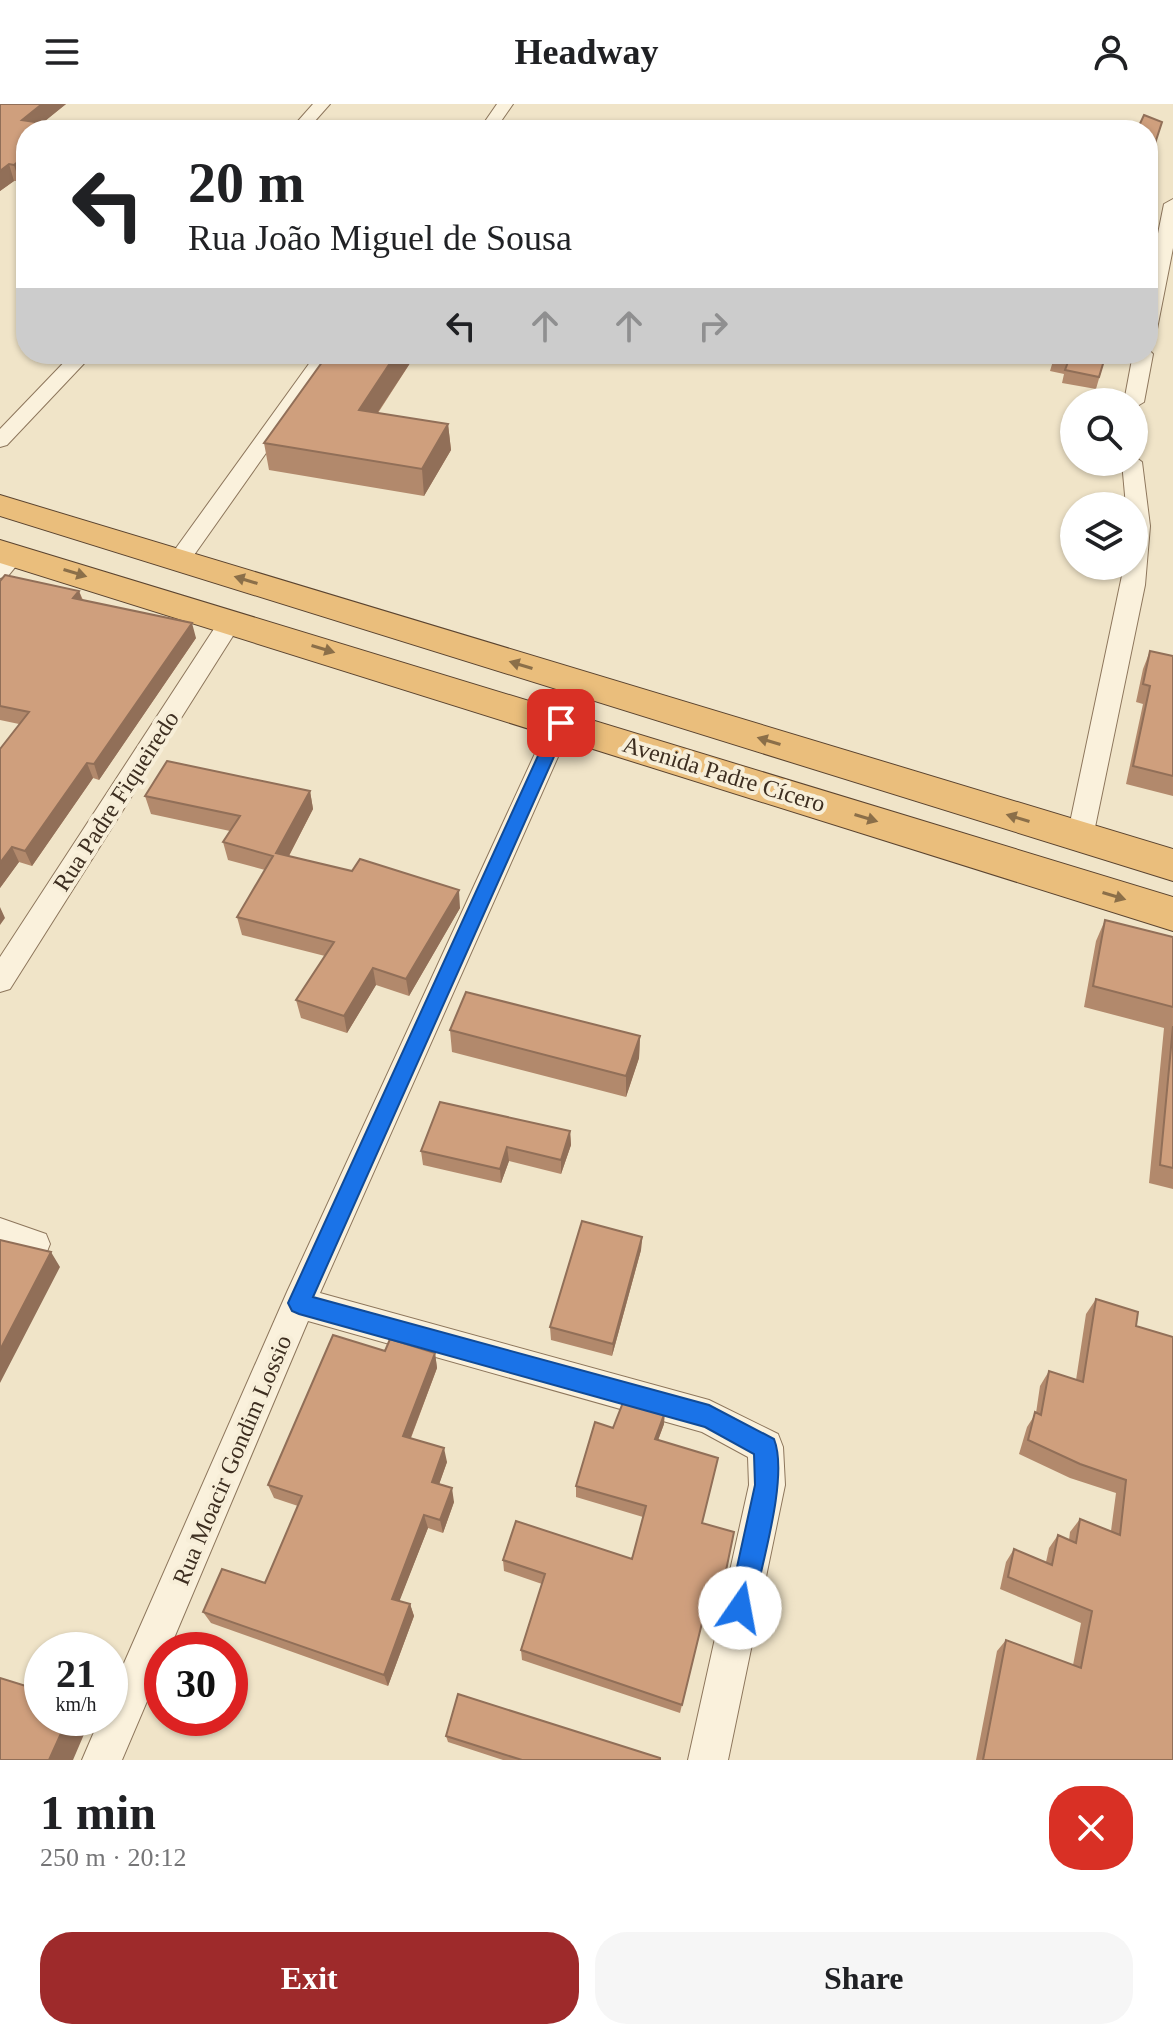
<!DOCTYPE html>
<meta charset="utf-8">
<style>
:root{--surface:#fff;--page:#f6f6f6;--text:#202124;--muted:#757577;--accent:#9e2a2b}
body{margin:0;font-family:"Times New Roman",serif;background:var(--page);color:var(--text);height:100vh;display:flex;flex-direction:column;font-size:30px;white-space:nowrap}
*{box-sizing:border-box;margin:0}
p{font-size:26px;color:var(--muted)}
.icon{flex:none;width:44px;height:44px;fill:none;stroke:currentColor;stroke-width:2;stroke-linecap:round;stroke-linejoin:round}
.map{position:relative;height:1656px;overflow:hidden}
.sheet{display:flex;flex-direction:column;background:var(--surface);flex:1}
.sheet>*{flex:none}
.guide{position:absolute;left:16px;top:16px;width:1142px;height:244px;border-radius:32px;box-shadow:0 2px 6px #0004;background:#fff;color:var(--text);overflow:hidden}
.fabs{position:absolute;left:1060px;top:284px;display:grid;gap:16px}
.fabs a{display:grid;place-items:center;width:88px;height:88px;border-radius:50%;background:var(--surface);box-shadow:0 2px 6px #0004;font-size:40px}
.speed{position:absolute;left:24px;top:1528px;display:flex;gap:16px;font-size:40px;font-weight:700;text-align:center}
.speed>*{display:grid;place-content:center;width:104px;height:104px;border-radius:50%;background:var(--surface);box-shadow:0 2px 6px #0004;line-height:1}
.speed small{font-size:20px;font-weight:400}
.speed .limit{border:12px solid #d22;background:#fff;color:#111}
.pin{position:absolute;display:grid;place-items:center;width:68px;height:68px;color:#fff;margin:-34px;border-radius:16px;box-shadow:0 4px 12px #0006}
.me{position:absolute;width:88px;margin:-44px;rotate:12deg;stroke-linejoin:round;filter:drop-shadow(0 0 6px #0008)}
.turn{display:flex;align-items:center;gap:28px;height:168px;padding:0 40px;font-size:36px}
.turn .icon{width:104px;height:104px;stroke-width:2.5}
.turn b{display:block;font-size:56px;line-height:68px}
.lanes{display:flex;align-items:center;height:76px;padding:0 40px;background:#0003;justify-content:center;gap:40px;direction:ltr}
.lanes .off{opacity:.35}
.round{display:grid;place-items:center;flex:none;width:84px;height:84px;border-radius:32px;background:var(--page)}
.overview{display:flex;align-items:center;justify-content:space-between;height:136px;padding:0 40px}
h1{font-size:48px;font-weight:700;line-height:60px}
.button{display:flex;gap:16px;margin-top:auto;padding:16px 40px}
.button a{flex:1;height:92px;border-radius:32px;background:var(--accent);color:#fff;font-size:32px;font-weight:700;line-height:92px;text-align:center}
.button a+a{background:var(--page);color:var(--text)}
header{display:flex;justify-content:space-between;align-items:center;height:104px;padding:0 40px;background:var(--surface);font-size:36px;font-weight:700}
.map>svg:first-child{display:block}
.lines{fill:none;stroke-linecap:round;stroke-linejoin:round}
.minor-casing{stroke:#8d765c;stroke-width:2}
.trunk-casing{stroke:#5b4430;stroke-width:2}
.minor{fill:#faf1dc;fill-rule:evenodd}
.trunk{fill:#eabe7c;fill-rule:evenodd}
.wall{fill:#b2896c}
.shaded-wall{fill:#916f58}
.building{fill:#cf9f7d;stroke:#916f58;stroke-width:2}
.oneway{fill:#8b6f49}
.route{fill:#1a73e8;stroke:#114b97;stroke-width:2}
.labels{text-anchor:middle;stroke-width:8;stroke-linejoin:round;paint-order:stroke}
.street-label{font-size:24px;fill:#3d2e20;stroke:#f7eed8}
</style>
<header><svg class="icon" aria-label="menu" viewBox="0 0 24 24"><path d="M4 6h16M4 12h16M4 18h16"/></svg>Headway<svg class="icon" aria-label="person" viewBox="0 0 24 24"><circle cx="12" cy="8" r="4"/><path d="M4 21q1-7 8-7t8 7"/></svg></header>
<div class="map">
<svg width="1173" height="1656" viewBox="0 0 1173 1656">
<rect width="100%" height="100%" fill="#f0e4c8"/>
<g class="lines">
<g class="minor-casing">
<path id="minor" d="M 313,0 L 330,0 L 307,26 L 290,26 Z
M 497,0 L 513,0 L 495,26 L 479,26 Z
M 1173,95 L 1173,144 L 1157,225 L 1148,231 L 1148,179 L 1164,100 Z
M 1148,245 L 1153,250 L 1144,298 L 1134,304 L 1134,298 L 1124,298 L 1133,250 L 1148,250 Z
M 72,250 L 93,250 L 7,341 L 0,343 L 0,325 Z
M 316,250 L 336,250 L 187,461 L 171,461 L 168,456 L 171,451 Z
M 1134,352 L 1142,358 L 1150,422 L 1145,481 L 1093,733 L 1089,740 L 1080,743 L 1071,740 L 1067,733 L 1124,462 L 1134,462 L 1134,402 L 1126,402 L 1122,358 L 1134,358 Z
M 14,444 L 22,446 L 25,451 L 8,472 L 0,474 L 0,453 L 6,446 Z
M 231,508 L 239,511 L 243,516 L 10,885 L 0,888 L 0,853 L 223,511 Z
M 561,610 L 570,613 L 573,619 L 320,1189 L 709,1296 L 778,1330 L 783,1343 L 785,1381 L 728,1656 L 688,1656 L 749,1381 L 748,1353 L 702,1328 L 308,1217 L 169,1546 L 162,1546 L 162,1562 L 122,1656 L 82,1656 L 100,1614 L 110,1614 L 110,1591 L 287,1188 L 549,619 L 552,613 Z
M 0,1114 L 46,1130 L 50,1140 L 46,1150 L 34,1155 L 0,1144 Z"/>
</g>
<g class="trunk-casing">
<path id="trunk" d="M 0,391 L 1173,745 L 1173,777 L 0,412 Z
M 0,436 L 1173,793 L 1173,827 L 0,459 Z"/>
</g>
<use href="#minor" class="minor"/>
<use href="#trunk" class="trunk"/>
</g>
<path class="wall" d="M 0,0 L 66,0 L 42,19 L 62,22 L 63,26 L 26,26 L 19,77 L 14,77 L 0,87 Z
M 328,250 L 416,250 L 378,309 L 448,320 L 451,346 L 424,392 L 269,366 L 264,339 Z
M 1055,250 L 1106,250 L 1096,285 L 1062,279 L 1064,270 L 1050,267 Z
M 0,477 L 79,487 L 83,496 L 196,534 L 99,676 L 93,674 L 32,762 L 19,758 L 0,784 L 19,620 L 0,616 Z
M 1150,547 L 1173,552 L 1173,692 L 1126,680 L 1143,600 L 1136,598 L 1143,565 Z
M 310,687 L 313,705 L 289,752 L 460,804 L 409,892 L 376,881 L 347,929 L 301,914 L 296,896 L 325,852 L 242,831 L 237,813 L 265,766 L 228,756 L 223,738 L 230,727 L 151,710 L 145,692 Z
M 1105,816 L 1173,833 L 1173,1085 L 1149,1079 L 1164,924 L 1084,903 L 1096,837 Z
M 450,926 L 640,932 L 639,954 L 626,993 L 452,948 Z
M 570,1027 L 571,1041 L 561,1070 L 509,1057 L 501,1079 L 423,1061 L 421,1047 Z
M 642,1133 L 641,1146 L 612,1252 L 551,1236 L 550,1223 Z
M 1096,1195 L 1136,1222 L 1173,1656 L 976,1656 L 997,1547 L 1006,1536 L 1073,1561 L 1081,1519 L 1000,1485 L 1006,1458 L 1014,1445 L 1046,1458 L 1049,1444 L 1058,1431 L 1069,1436 L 1070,1428 L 1080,1415 L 1111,1427 L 1116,1389 L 1070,1374 L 1019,1350 L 1027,1323 L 1036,1309 L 1040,1282 L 1049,1267 L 1076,1276 L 1086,1210 Z
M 385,1247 L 435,1249 L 437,1264 L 411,1334 L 447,1358 L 439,1380 L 454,1398 L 443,1429 L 428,1424 L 399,1497 L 410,1500 L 414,1512 L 388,1582 L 211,1519 L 203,1508 L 265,1479 L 298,1402 L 274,1394 L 268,1381 Z
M 664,1320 L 658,1336 L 703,1419 L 734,1428 L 720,1491 L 710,1488 L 680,1609 L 522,1556 L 521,1546 L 542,1480 L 504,1467 L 503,1456 L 632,1455 L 643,1413 L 576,1393 L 576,1382 L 613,1324 Z
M 446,1632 L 660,1656 L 503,1656 L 448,1638 Z"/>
<path class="shaded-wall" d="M 42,0 L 66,0 L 34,26 L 22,16 Z
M 26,51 L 26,71 L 19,77 L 14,61 Z
M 9,60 L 14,77 L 0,87 L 0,67 Z
M 396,250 L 416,250 L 362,332 L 359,306 Z
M 448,320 L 451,346 L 424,392 L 422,365 Z
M 79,487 L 84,502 L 73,494 Z
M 192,519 L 196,534 L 99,676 L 94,660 Z
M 87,659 L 93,674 L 32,762 L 25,747 Z
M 310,687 L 313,705 L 281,767 L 276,749 Z
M 12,743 L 19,758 L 0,784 L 0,759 Z
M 459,786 L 460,804 L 409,892 L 406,875 Z
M 0,803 L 5,814 L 0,821 Z
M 373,864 L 376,881 L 347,929 L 344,912 Z
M 640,932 L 639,954 L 626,993 L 626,972 Z
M 570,1027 L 571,1041 L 561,1070 L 561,1056 Z
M 507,1043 L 509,1057 L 501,1079 L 500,1065 Z
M 642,1133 L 641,1146 L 612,1252 L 613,1240 Z
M 51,1148 L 60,1163 L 0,1279 L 0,1246 Z
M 435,1249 L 437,1264 L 406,1346 L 403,1332 Z
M 665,1308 L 664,1320 L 654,1347 L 655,1335 Z
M 444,1344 L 447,1358 L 435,1392 L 432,1378 Z
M 452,1384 L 454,1398 L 443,1429 L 440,1416 Z
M 424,1411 L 428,1424 L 396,1506 L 392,1495 Z
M 410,1500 L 414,1512 L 388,1582 L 384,1571 Z
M 68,1614 L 91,1614 L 73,1656 L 49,1656 Z"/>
<path class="building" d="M 0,0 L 42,0 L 22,16 L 62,22 L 58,26 L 26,26 L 26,51 L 14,61 L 9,60 L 0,67 Z
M 1144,11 L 1162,18 L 1148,61 L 1148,26 L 1137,26 Z
M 328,250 L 396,250 L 359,306 L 448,320 L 422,365 L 264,339 Z
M 1055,250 L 1106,250 L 1099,273 L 1065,266 L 1068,258 L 1054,255 Z
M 5,471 L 79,487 L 73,494 L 192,519 L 94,660 L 87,659 L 25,747 L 12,743 L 0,759 L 0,645 L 29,608 L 0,602 L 0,477 Z
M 1150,547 L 1173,552 L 1173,672 L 1133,662 L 1150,582 L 1143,580 Z
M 167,657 L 310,687 L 276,749 L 352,767 L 360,755 L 459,786 L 406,875 L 373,864 L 344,912 L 296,896 L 334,838 L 237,813 L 273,752 L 223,738 L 240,712 L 145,692 Z
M 1105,816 L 1173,833 L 1173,903 L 1093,882 Z
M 466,888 L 640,932 L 626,972 L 450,926 Z
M 1173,922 L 1173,1064 L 1160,1061 Z
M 440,998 L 570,1027 L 561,1056 L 507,1043 L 500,1065 L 421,1047 Z
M 582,1117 L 642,1133 L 613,1240 L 550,1223 Z
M 0,1136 L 51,1148 L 0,1246 Z
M 1096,1195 L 1138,1208 L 1136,1222 L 1173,1233 L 1173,1656 L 983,1656 L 1006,1536 L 1081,1564 L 1092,1507 L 1008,1473 L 1014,1445 L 1052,1461 L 1058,1431 L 1076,1439 L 1080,1415 L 1120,1431 L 1126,1376 L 1080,1360 L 1028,1336 L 1035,1308 L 1041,1311 L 1049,1267 L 1083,1278 Z
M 333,1231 L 385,1247 L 390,1235 L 435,1249 L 403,1332 L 444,1344 L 432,1378 L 452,1384 L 440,1416 L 424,1411 L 392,1495 L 410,1500 L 384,1571 L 203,1508 L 222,1465 L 265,1479 L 302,1392 L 268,1381 Z
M 624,1296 L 665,1308 L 655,1335 L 718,1354 L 702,1419 L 734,1428 L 723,1481 L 712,1478 L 682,1601 L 521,1546 L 545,1470 L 503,1456 L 516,1417 L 632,1455 L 646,1402 L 576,1382 L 595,1318 L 613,1324 Z
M 0,1574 L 42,1587 L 42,1614 L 68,1614 L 49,1656 L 0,1656 Z
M 458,1590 L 660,1654 L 660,1656 L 522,1656 L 446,1632 Z"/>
<defs><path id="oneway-solid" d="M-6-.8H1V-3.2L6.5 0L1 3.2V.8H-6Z" transform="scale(2)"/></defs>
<g class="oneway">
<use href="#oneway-solid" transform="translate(75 469) rotate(17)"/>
<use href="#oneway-solid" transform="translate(246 476) rotate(-163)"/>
<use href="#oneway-solid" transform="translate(323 545) rotate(17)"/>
<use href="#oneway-solid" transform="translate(521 561) rotate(-163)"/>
<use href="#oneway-solid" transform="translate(769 637) rotate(-163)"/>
<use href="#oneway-solid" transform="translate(866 714) rotate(17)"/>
<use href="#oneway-solid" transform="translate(1018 714) rotate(-163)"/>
<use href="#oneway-solid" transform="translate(1114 792) rotate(17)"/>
</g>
<path class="route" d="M 561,613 L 569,619 L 313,1193 L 709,1301 L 774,1335 C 789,1373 761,1462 753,1504 L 749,1512 L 740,1516 L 732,1512 L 728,1504 L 755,1381 L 754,1350 L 705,1323 L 299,1210 L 292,1207 L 288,1199 L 553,619 Z"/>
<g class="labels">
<g class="street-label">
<text transform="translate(724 670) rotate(17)" y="8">Avenida Padre Cícero</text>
<text transform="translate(116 697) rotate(-57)" y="8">Rua Padre Fiqueiredo</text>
<text transform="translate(232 1356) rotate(-67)" y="8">Rua Moacir Gondim Lossio</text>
</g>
</g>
</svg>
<div class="fabs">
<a><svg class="icon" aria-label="search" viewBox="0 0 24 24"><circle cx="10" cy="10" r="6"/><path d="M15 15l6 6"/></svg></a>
<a><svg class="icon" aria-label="layers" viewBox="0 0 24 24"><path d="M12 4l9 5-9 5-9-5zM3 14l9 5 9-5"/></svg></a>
</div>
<div class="speed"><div>21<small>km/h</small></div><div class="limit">30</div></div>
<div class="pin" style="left:561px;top:619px;background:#d93025"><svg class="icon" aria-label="arrive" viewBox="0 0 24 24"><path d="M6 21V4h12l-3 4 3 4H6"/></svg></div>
<svg class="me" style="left:740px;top:1504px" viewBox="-20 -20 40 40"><circle r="19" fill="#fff"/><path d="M0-13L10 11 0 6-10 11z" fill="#1a73e8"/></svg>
<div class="guide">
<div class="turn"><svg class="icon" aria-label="left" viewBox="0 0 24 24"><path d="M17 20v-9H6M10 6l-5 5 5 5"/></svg><div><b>20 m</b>Rua João Miguel de Sousa</div></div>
<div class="lanes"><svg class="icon" aria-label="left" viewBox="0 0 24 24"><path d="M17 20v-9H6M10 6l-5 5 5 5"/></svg><svg class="icon off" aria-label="ahead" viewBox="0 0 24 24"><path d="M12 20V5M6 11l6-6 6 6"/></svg><svg class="icon off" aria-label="ahead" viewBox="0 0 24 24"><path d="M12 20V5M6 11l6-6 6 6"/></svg><svg class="icon off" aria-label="right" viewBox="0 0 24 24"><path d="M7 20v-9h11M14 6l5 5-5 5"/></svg></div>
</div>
</div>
<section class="sheet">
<div class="overview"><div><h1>1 min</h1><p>250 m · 20:12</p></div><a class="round" style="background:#d93025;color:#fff"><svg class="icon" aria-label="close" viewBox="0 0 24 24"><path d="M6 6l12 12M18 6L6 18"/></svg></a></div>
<div class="button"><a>Exit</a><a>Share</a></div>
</section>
